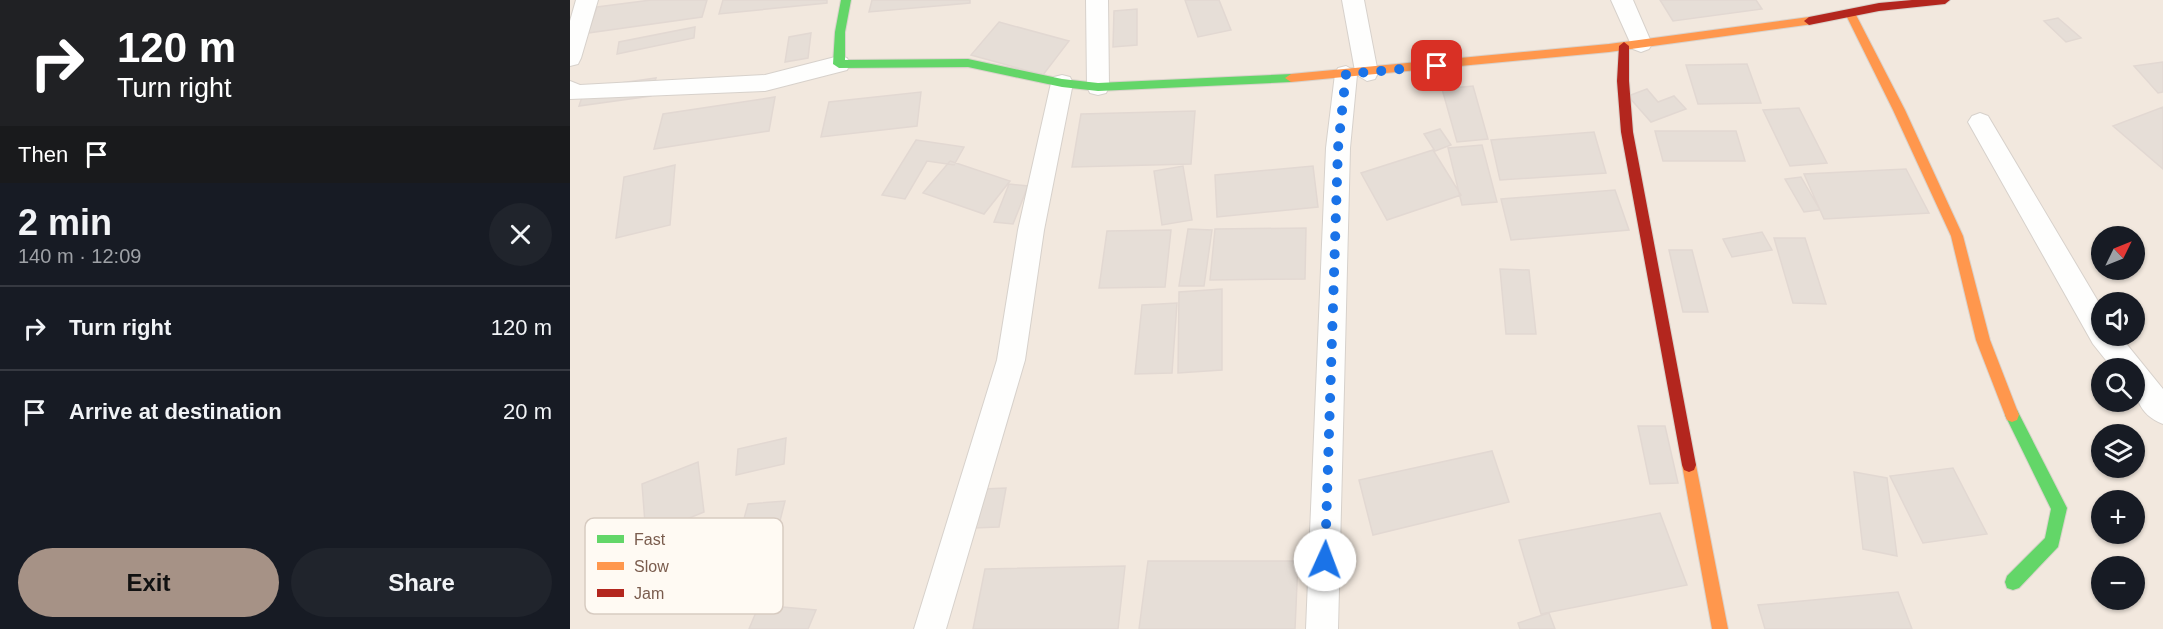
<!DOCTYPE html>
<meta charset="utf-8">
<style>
:root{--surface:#171b24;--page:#20242c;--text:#f1f3f6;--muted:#9ea1a6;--line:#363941;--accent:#a69286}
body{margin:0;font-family:Helvetica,sans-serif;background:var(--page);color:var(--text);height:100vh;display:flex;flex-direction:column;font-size:22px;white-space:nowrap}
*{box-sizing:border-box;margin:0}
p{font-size:20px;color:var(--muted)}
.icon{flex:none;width:33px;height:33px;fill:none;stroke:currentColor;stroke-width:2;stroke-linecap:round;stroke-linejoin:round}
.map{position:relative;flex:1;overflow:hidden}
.details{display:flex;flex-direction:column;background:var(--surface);width:570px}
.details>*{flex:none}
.top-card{background:#202124;color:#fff;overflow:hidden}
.needle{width:39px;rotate:47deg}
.tools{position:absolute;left:1521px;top:226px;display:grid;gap:12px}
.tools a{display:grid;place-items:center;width:54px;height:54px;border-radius:50%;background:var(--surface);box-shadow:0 2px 4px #0004;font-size:30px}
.pin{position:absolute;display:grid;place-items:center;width:51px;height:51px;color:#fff;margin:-26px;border-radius:12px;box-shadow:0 3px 9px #0006}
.me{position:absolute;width:66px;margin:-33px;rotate:2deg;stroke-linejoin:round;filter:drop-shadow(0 0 4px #0008)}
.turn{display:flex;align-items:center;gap:21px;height:126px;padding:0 18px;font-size:27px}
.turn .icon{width:78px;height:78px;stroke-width:2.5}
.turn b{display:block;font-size:42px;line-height:51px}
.then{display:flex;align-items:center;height:57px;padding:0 18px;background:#0003;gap:12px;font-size:22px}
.round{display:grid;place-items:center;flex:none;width:63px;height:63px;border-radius:32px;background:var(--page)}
.summary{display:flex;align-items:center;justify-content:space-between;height:102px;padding:0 18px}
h1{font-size:36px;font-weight:600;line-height:45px}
.button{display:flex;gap:12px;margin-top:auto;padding:12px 18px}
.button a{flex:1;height:69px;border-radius:36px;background:var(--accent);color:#111;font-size:24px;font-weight:600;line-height:69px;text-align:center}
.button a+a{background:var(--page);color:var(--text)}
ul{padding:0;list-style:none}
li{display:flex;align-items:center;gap:18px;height:84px;padding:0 18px;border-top:2px solid var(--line)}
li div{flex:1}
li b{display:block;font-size:22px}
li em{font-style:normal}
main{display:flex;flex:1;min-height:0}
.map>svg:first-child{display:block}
.residential{fill:#f2e8de;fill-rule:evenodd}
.building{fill:#e6ded7;stroke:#e2d8d2;stroke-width:1.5}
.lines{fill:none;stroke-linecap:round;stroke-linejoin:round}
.street-casing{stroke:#d7d1cb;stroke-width:2}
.fast-casing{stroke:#d9d2cb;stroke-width:2}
.slow-casing{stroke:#d9d2cb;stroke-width:2}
.jam-casing{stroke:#d9d2cb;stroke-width:2}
.street{fill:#fefefd;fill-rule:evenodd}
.fast{fill:#63d668;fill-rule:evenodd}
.slow{fill:#ff974d;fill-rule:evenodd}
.jam{fill:#b3261e;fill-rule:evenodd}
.route{stroke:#1a73e8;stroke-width:10;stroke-dasharray:0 18}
.key{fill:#fffaf3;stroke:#d7cbc1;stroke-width:1.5}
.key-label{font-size:16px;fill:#7a5c4d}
</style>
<main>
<section class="details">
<div class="top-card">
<div class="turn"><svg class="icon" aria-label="right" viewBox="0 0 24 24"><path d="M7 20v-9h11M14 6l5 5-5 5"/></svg><div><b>120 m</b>Turn right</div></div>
<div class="then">Then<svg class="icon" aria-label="arrive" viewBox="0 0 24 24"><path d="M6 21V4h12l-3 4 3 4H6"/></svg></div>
</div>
<div class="summary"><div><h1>2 min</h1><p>140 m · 12:09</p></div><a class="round"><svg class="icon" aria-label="close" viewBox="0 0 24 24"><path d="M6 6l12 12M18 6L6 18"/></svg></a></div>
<ul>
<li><svg class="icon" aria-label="right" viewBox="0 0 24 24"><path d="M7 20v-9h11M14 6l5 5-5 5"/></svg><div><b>Turn right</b></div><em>120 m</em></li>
<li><svg class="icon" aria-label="arrive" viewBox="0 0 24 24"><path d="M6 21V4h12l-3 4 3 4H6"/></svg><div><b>Arrive at destination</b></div><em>20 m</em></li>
</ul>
<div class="button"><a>Exit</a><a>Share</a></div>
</section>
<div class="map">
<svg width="1593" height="629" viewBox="0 0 1593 629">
<rect width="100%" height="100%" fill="#f9f5f0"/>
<path class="residential" d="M 0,0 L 1593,0 L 1593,629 L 0,629 ZM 1532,237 L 1564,237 L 1564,270 L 1532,270 ZM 1532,303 L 1564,303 L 1564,336 L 1532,336 ZM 1532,369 L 1564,369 L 1564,402 L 1532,402 ZM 1532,435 L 1564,435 L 1564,468 L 1532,468 ZM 1532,501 L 1564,501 L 1564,534 L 1532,534 ZM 1532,567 L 1564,567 L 1564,600 L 1532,600 Z"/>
<path class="building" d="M 81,0 L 137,0 L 132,17 L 18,33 L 27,7 Z
M 153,0 L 257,0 L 257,3 L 149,14 Z
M 302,0 L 400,0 L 400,3 L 299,12 Z
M 615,0 L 649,0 L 661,30 L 628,37 Z
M 1090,0 L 1186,0 L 1192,9 L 1103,21 Z
M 567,9 L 567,45 L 543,47 L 544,11 Z
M 1488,18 L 1511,38 L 1496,42 L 1474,21 Z
M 429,22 L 499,41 L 473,75 L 401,55 Z
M 125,27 L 124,38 L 47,54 L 49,42 Z
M 241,33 L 238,58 L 215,62 L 219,37 Z
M 1593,62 L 1593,92 L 1588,93 L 1564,66 Z
M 1177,64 L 1191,103 L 1128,104 L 1116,65 Z
M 86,78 L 81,96 L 9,106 L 15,88 Z
M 903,86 L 918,139 L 887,142 L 872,89 Z
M 1077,89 L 1088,102 L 1104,96 L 1116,109 L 1081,122 L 1058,96 Z
M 351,92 L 347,126 L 251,137 L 259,102 Z
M 205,97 L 199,131 L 84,149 L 93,114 Z
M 1593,107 L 1593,169 L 1543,126 Z
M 1229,108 L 1257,163 L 1220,166 L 1193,110 Z
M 625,111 L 621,164 L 502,167 L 511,114 Z
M 870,129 L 881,145 L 865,151 L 854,134 Z
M 1085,131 L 1166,131 L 1175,161 L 1093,161 Z
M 1024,132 L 1036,173 L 930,180 L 921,140 Z
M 346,140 L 394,147 L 384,165 L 357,161 L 335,199 L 312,195 Z
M 912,145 L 927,202 L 892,205 L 878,148 Z
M 863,150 L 891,195 L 817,220 L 791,173 Z
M 380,161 L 440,181 L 414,214 L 353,193 Z
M 105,165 L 100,225 L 46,238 L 54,177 Z
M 613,166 L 622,220 L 592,225 L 584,171 Z
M 743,166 L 748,207 L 647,217 L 645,175 Z
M 1336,169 L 1359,213 L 1254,219 L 1234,174 Z
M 1231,177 L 1250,210 L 1234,212 L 1215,179 Z
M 439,184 L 458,186 L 443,224 L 424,222 Z
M 1045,190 L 1059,230 L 941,240 L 931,199 Z
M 736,228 L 735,279 L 640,280 L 645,229 Z
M 618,229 L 642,230 L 634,286 L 609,286 Z
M 601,230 L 595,287 L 529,288 L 537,231 Z
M 1192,232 L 1202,250 L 1162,257 L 1153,239 Z
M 1204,238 L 1235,238 L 1256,304 L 1223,303 Z
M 1099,250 L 1122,250 L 1138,312 L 1113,312 Z
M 930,269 L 959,270 L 966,334 L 936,334 Z
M 652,289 L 652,370 L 608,373 L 609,292 Z
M 607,303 L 602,373 L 565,374 L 572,305 Z
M 1068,426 L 1095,426 L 1108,483 L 1080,484 Z
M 216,438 L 214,464 L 166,475 L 168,449 Z
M 922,451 L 939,502 L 803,535 L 789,480 Z
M 128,462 L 134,512 L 76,536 L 72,484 Z
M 1383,468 L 1417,534 L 1353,543 L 1320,476 Z
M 1284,472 L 1317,478 L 1327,556 L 1293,549 Z
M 436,488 L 429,527 L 404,528 L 413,489 Z
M 215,501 L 194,585 L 155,589 L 178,504 Z
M 1090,513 L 1117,585 L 971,614 L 949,540 Z
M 578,561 L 728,561 L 725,629 L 569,629 Z
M 555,566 L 548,629 L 403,629 L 415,569 Z
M 1328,592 L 1342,629 L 1195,629 L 1188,605 Z
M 189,605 L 246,610 L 238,629 L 179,629 Z
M 979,613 L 985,629 L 950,629 L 948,623 Z"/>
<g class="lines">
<g class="street-casing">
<path id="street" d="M 6,0 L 28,0 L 11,58 L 8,64 L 0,66 L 0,21 Z
M 516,0 L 538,0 L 539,87 L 536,93 L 528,95 L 520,93 L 517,87 Z
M 772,0 L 794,0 L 808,73 L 805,79 L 797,81 L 787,75 L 780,148 L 768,629 L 736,629 L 756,148 L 765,74 L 768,68 L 776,66 L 785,71 Z
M 1041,0 L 1063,0 L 1082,44 L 1079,49 L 1071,52 L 1063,49 Z
M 269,56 L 277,58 L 280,64 L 277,70 L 195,91 L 0,99 L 0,81 L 10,85 L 195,75 Z
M 492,75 L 500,77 L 503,83 L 474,230 L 455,360 L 376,629 L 344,629 L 427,360 L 448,230 L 481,83 L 484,77 Z
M 1410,113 L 1418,116 L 1532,308 L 1532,336 L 1550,336 L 1593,389 L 1593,424 C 1567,414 1564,394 1564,369 L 1543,369 L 1523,344 L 1398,122 L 1402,116 Z"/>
</g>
<g class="fast-casing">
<path id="fast" d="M 271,0 L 281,0 L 275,32 L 275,60 L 398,59 L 492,79 L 528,83 L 721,74 L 727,78 L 721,82 L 528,91 L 492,87 L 398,67 L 269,68 L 263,64 L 265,32 Z
M 1442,408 L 1447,410 L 1497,508 L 1488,547 L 1449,588 L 1443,590 L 1437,588 L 1435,582 L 1437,576 L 1475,538 L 1481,509 L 1435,415 L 1437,410 Z"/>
</g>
<g class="slow-casing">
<path id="slow" d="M 1280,9 L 1285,13 L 1335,110 L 1393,236 L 1420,340 L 1449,415 L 1447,420 L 1442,422 L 1437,420 L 1435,415 L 1406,340 L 1381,236 L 1323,110 L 1275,13 Z
M 1239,17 L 1243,18 L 1243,24 L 1039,52 L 721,82 L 715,78 L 721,74 L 1039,44 Z
M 1119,458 L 1124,460 L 1126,465 L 1158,629 L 1142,629 L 1112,465 L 1114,460 Z"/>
</g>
<g class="jam-casing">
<path id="jam" d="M 1342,0 L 1380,0 L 1375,4 L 1309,11 L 1239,25 L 1234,21 L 1239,17 L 1309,3 Z
M 1054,42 L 1059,46 L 1059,81 L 1063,132 L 1126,465 L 1124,470 L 1119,472 L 1114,470 L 1112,465 L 1051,132 L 1047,81 L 1049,46 Z"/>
</g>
<use href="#street" class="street"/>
<use href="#fast" class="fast"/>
<use href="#slow" class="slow"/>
<use href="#jam" class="jam"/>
</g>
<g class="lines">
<path class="route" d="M 755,560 L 768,148 L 776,74 L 867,66"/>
</g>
<rect x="15" y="518" width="198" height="96" rx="9" class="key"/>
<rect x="27" y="535" width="27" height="8" fill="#63d668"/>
<rect x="27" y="562" width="27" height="8" fill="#ff974d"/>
<rect x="27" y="589" width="27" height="8" fill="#b3261e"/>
<g class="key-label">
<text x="64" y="545">Fast</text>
<text x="64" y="572">Slow</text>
<text x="64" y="599">Jam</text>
</g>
</svg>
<div class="tools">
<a><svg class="needle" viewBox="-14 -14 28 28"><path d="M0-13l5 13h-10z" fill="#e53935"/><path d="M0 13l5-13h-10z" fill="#9ea1a6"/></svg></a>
<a><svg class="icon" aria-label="sound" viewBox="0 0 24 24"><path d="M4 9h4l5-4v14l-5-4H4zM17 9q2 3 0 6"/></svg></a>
<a><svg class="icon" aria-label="search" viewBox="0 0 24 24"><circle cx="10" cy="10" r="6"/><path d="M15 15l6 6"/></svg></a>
<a><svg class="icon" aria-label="layers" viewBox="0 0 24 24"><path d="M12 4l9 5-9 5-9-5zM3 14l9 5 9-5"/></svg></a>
<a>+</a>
<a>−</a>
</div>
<div class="pin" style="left:867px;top:66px;background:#d93025"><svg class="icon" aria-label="arrive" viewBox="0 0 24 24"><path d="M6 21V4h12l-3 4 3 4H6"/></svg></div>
<svg class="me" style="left:755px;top:560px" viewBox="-20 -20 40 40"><circle r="19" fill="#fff"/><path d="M0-13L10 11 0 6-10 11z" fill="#1a73e8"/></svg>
</div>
</main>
